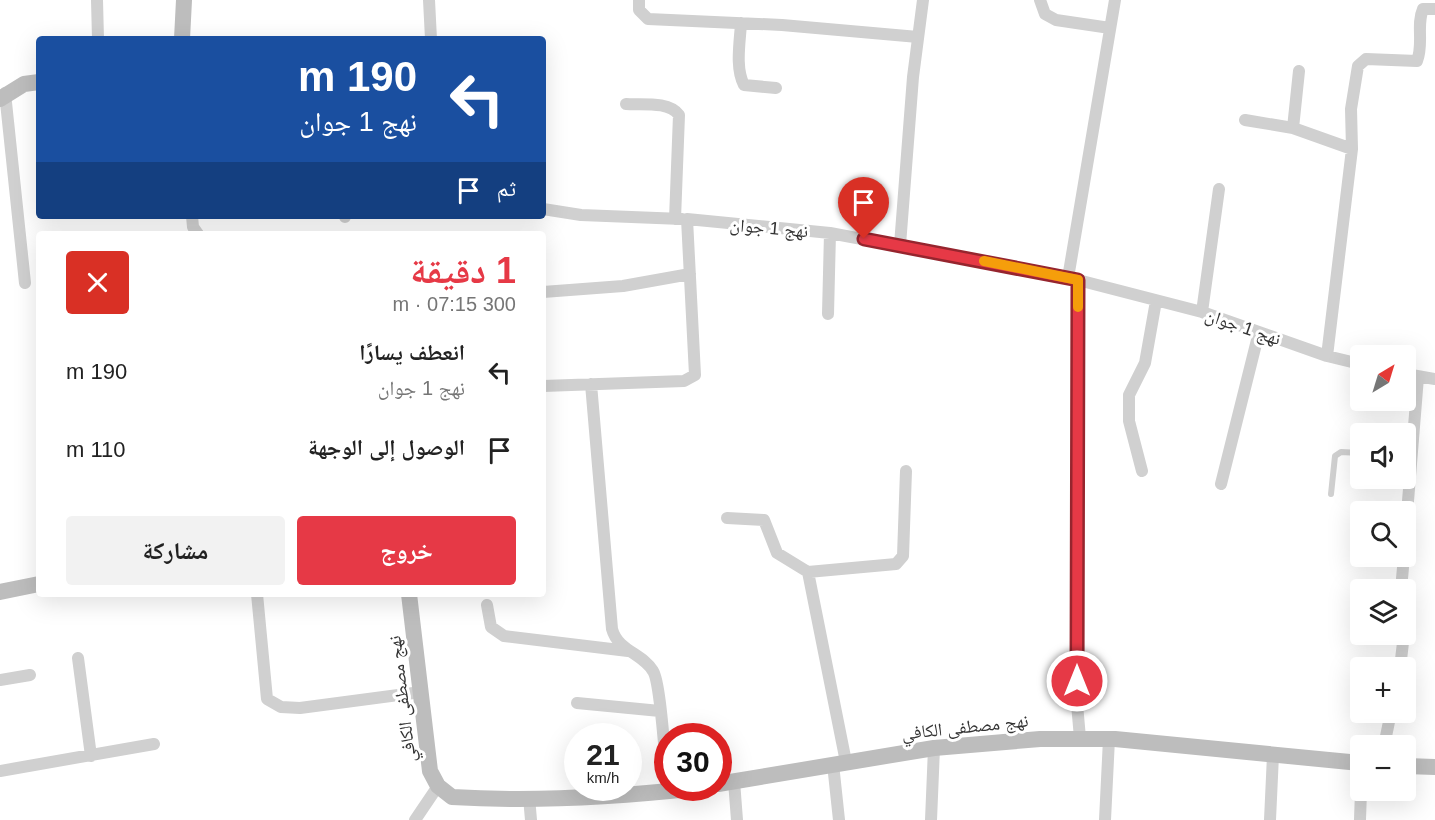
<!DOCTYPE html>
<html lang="ar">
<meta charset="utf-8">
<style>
:root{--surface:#fff;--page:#f2f2f2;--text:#222;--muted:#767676;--accent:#e63946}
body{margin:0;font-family:Helvetica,"Noto Naskh Arabic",sans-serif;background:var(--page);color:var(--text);direction:rtl;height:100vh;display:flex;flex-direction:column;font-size:22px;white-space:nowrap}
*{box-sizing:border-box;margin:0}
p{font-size:20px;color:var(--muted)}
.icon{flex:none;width:33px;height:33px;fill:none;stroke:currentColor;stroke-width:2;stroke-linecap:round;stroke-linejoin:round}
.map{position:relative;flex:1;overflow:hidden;direction:ltr}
.panel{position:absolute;left:36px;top:231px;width:510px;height:366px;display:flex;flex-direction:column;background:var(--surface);border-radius:6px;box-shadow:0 6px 24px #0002;direction:rtl}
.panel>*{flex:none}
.top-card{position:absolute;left:36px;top:36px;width:510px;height:183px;border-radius:6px;box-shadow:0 6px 24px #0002;direction:rtl;background:#1a4fa0;color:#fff;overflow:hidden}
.needle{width:39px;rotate:38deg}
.buttons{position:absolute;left:1350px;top:345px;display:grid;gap:12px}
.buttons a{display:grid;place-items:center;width:66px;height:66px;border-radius:6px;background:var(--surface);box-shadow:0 6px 24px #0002;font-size:30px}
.speed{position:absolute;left:564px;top:723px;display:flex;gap:12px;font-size:30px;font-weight:700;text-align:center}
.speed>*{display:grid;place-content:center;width:78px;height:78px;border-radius:50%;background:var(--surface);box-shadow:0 6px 24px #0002;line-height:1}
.speed small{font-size:15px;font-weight:400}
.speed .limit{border:9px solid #d22;background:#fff;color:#111}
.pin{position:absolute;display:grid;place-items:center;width:51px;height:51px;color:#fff;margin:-62px -26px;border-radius:50% 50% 50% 0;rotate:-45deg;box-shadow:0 0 6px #0007}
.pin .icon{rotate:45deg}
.me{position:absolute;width:66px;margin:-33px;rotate:0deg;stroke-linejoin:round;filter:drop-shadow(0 0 4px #0008)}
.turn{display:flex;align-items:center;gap:21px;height:126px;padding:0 30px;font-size:27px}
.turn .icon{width:78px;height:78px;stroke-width:2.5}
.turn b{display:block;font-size:42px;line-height:51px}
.then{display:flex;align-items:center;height:57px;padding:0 30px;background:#0003;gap:12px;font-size:22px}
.round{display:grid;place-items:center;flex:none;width:63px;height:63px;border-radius:6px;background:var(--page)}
.head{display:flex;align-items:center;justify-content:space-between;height:102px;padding:0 30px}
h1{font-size:36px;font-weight:700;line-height:45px;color:var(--accent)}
.primary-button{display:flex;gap:12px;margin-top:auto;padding:12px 30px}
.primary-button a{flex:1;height:69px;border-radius:6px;background:var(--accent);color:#fff;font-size:24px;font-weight:700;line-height:69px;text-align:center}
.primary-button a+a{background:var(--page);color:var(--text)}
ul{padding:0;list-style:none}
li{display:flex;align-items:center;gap:18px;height:78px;padding:0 30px}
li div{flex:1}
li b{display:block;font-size:22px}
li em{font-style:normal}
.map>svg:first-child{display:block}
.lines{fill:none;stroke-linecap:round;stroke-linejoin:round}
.lane{stroke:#d0d0d0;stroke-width:6}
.street{stroke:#d0d0d0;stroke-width:12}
.secondary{stroke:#bdbdbd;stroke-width:16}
.route-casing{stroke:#96252e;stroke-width:15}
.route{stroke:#e63946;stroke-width:10}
.slow{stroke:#f59e0b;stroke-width:10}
.labels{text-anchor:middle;stroke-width:6;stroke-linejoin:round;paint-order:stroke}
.street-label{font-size:18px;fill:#333;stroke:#fff}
</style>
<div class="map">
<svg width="1435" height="820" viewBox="0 0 1435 820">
<rect width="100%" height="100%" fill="#fff"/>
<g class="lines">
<path class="lane" d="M 1331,494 L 1335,456 L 1341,452 L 1360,453"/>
<path class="street" d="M 97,0 L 98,39
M 429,0 L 431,39
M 639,0 L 639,10 L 648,19 L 782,25 L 918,37
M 1040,0 L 1045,14 L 1056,20 L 1110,28
M 741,23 C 740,42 735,68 744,85 L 776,88
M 5,93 L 25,283
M 626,104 C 642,105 669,101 679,115 L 675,219
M 1245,120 L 1293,128 L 1352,149
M 1293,128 L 1299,71
M 543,209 L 581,215 L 682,219
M 192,216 L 193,227 L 198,234
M 345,216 L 345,217
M 900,245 L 913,77 L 923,0
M 1068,278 L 1115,0
M 1078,280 L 1077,704 L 1080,738
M 543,292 L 623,286 L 690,274
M 1202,312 L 1219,189
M 828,314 L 830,233
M 1327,356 L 1352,149 L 1351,109 L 1358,66 L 1366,59 L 1417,61 C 1424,44 1416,25 1423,9 L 1435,9
M 1406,374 L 1435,379
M 591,384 L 612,629 C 618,651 642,653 653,671 C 661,683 665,765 668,785
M 543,386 L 684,381 L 695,375 L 687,219 L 830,233 L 1078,280 L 1202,312 L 1327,356 L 1360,364
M 1142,471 L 1129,421 L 1129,395 L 1145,363 L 1156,301
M 1221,484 L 1259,332
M 727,518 L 764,520 L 777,553 L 808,572
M 1406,526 L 1418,377
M 1401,590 L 1404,556
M 257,594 L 267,699 L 281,707 L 300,708 L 421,692
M 487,605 L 491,627 L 504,636 L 628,651
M 78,658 L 91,756
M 1400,668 L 1404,634
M 0,680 L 30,675
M 577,703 L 660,711
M 1384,746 L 1391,712
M 846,762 L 808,572 L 896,564 L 903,556 L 906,471
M 833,764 L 839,820
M 0,771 L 154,744
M 734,781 L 737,820
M 529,797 L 531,820
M 415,820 L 438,786
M 931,820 L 934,748
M 1105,820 L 1109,739
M 1270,820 L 1273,755
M 1360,820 L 1361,790"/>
<path class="secondary" d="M 182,39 L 184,0
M 0,99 L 24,84 L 39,82
M 0,592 L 39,584
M 409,594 L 430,771 L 438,786 L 452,797 C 533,802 617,797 698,788
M 1406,766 L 1435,767
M 718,784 L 934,748 L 1040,739 L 1115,739 L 1360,763"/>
</g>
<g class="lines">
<g class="route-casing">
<path id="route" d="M 864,239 L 1078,280 L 1077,681"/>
</g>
<use href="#route" class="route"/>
<path class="slow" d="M 984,261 L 1078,280 L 1078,307"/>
</g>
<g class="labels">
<g class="street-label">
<text transform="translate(769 228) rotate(5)" y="6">نهج 1 جوان</text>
<text transform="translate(1243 327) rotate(19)" y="6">نهج 1 جوان</text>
<text transform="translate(402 699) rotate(-97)" y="6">نهج مصطفى الكافي</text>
<text transform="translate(965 727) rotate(-6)" y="6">نهج مصطفى الكافي</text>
</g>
</g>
</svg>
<div class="buttons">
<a><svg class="needle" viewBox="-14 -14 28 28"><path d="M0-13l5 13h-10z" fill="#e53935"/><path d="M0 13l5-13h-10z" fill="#767676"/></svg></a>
<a><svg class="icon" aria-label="sound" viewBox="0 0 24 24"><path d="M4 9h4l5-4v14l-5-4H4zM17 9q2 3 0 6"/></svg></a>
<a><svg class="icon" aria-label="search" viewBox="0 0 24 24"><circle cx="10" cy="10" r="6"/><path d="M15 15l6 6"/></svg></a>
<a><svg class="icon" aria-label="layers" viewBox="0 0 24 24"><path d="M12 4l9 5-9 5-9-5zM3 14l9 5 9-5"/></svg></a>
<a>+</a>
<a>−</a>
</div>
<div class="speed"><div>21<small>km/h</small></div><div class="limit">30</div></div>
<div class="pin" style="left:864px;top:239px;background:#d93025"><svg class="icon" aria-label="arrive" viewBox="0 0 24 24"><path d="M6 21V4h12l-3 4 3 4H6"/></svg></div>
<svg class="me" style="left:1077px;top:681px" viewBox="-20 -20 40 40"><circle r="17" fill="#e63946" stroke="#fff" stroke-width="3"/><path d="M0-11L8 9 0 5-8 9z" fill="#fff"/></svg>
<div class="top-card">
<div class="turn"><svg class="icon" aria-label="left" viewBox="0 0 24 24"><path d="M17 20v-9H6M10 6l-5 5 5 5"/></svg><div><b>190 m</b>نهج 1 جوان</div></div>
<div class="then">ثم<svg class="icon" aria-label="arrive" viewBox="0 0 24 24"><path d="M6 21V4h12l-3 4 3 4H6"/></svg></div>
</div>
<section class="panel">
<div class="head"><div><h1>1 دقيقة</h1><p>300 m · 07:15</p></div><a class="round" style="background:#d93025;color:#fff"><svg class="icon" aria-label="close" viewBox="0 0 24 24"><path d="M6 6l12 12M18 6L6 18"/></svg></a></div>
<ul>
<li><svg class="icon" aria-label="left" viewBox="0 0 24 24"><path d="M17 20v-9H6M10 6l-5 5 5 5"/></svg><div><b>انعطف يسارًا</b><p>نهج 1 جوان</p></div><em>190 m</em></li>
<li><svg class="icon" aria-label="arrive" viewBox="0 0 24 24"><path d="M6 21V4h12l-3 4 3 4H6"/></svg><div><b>الوصول إلى الوجهة</b></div><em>110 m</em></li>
</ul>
<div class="primary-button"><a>خروج</a><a>مشاركة</a></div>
</section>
</div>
